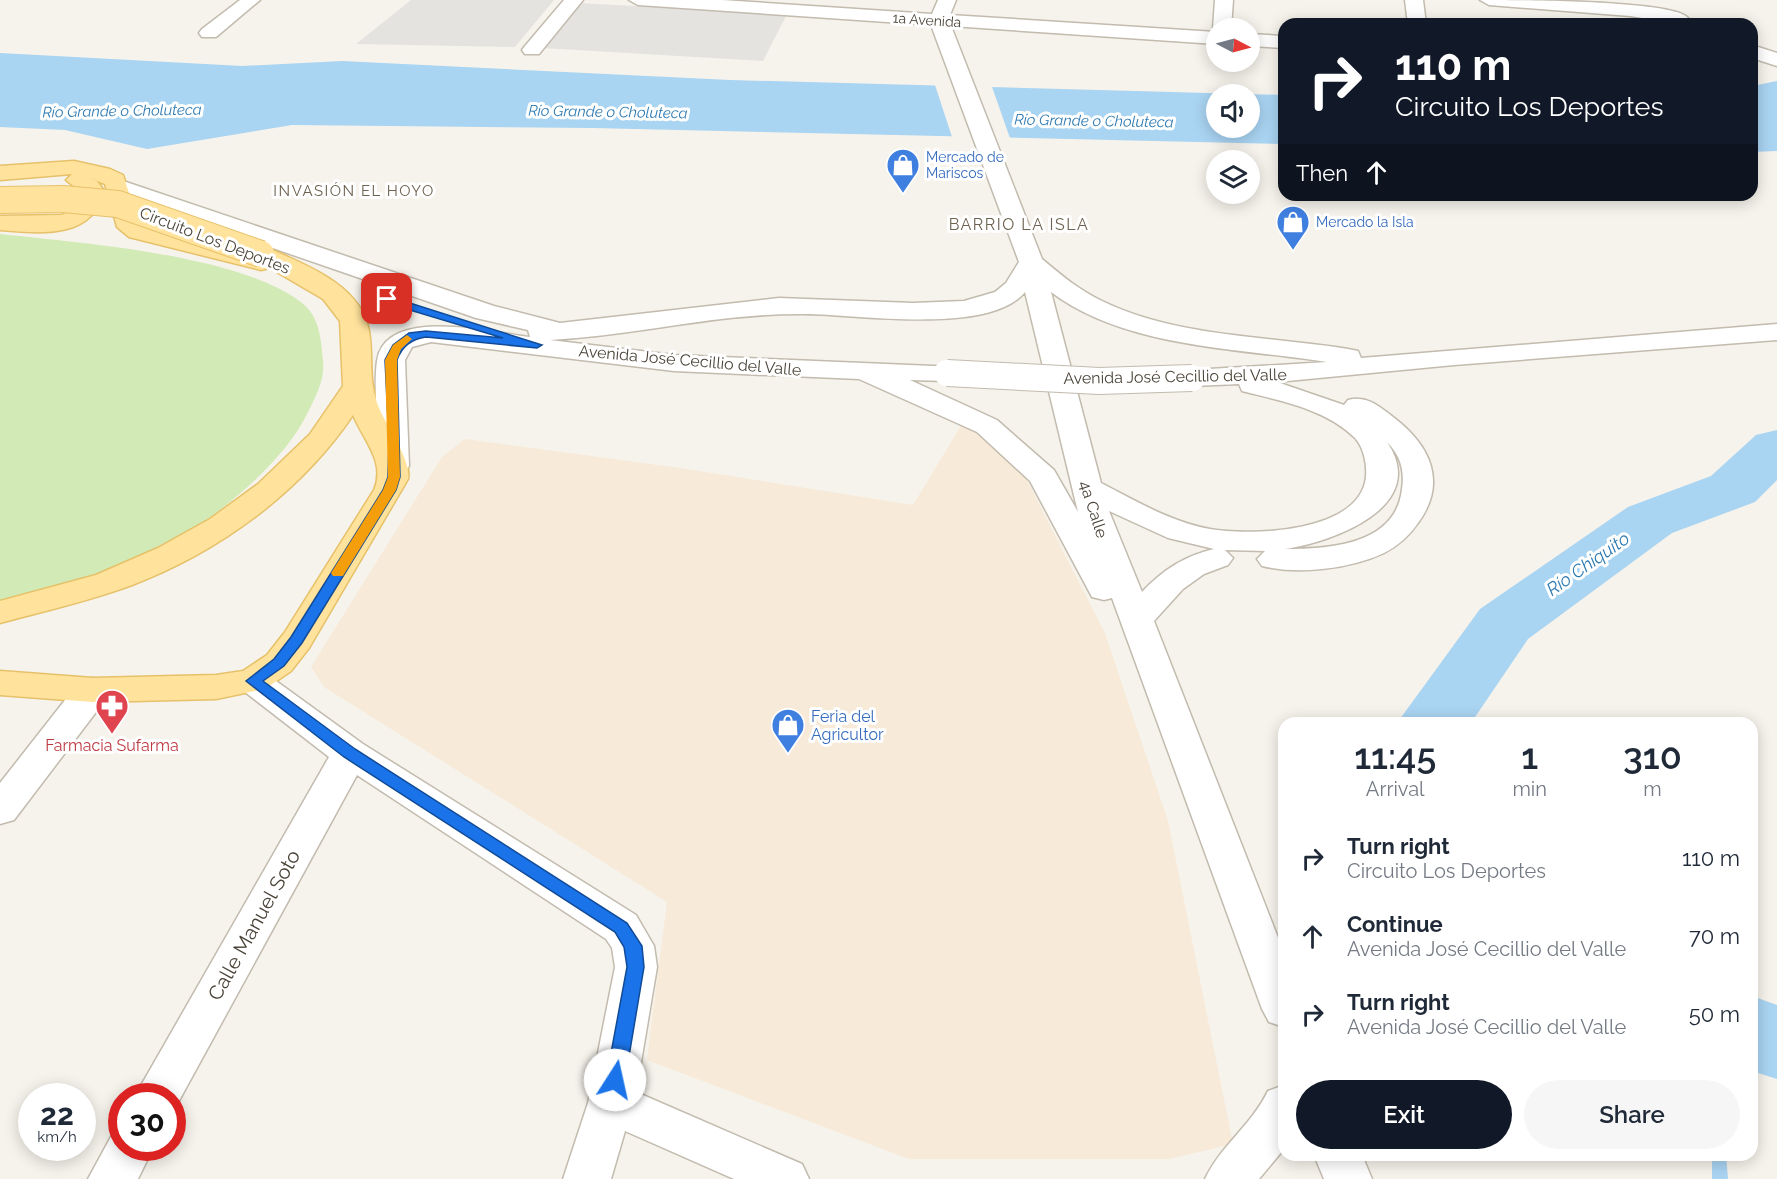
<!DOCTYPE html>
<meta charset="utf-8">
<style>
:root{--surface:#fff;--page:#f6f6f7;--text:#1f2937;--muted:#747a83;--accent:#111827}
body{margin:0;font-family:Raleway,sans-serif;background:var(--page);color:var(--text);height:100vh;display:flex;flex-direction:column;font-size:22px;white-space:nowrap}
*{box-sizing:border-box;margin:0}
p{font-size:20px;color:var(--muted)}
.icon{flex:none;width:33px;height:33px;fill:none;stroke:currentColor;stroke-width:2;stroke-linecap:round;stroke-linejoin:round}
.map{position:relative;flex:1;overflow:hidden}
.drawer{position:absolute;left:1278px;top:717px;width:480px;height:444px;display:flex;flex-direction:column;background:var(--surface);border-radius:18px;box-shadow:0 3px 15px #0003}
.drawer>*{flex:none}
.hud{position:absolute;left:1278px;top:18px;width:480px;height:183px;border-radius:18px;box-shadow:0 3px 15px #0003;background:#111827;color:#fff;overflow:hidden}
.needle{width:39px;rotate:96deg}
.fabs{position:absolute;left:1206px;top:18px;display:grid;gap:12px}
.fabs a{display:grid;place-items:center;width:54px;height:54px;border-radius:50%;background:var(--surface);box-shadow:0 3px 15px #0003;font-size:30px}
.speed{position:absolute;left:18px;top:1083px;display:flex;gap:12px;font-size:30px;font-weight:700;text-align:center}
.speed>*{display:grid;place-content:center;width:78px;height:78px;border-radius:50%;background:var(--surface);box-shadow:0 3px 15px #0003;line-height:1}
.speed small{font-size:15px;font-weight:400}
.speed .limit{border:9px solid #d22;background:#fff;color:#111}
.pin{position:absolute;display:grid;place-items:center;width:51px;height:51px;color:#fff;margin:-26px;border-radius:12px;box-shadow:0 3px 9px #0006}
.me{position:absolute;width:66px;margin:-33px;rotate:10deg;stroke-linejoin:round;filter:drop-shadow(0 0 4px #0008)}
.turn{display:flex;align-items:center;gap:21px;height:126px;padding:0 18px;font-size:27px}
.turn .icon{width:78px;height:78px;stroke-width:2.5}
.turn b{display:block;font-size:42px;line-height:51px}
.then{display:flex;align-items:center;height:57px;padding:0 18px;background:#0003;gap:12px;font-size:22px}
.eta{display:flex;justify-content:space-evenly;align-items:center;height:102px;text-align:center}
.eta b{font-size:36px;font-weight:600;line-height:42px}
.action{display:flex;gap:12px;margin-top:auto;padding:12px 18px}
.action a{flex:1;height:69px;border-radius:36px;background:var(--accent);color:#fff;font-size:24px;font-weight:600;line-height:69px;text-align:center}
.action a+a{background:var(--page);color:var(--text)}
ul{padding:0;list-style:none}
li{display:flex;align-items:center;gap:18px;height:78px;padding:0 18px}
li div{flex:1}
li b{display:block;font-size:22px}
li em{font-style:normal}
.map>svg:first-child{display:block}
.commercial{fill:#f7ead8}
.green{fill:#d2eab5}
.parking{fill:#e5e3e0}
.water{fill:#a9d4f2;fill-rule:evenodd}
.pier{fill:#f6f3ec}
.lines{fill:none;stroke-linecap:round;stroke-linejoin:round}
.stream{fill:#a9d4f2;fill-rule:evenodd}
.river{fill:#a9d4f2;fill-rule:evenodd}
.minor-casing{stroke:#c2bbae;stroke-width:3}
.major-casing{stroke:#e6c16a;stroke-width:3}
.minor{fill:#fff;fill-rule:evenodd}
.major{fill:#ffe39c;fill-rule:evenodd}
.minor-bridge-casing{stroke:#c2bbae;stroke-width:28;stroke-linecap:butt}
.major-bridge-far1-casing{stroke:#e6c16a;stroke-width:22;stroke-linecap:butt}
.major-bridge-casing{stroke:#e6c16a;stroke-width:28;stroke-linecap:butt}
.minor-bridge{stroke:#fff;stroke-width:26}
.major-bridge-far1{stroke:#ffe39c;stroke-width:20}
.major-bridge{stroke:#ffe39c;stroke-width:26}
.route{fill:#1a73e8;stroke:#114b97;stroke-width:1.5}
.slow{fill:#f59e0b}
.labels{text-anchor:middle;stroke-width:6;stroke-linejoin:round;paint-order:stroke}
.far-street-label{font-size:14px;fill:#4b4439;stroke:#fff}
.far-shop-label{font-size:14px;fill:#366cbe;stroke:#fff;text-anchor:start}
.far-water-label{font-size:15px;font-style:italic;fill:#2e7ab2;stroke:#fff}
.far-neighbourhood-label{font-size:15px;letter-spacing:1.5px;fill:#6e6250;stroke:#fff}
.far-quarter-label{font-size:16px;letter-spacing:1.5px;fill:#6e6250;stroke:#fff}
.street-label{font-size:16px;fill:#4b4439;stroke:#fff}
.shop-label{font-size:16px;fill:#366cbe;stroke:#fff;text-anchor:start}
.health-label{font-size:16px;fill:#be3a42;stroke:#fff}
.water-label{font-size:18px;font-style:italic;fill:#2e7ab2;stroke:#fff}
.near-street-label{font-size:20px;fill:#4b4439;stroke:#fff}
</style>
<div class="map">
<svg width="1777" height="1179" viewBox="0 0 1777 1179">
<rect width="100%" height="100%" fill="#f6f3ec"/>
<path class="commercial" d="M 962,424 L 994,445 L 1020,467 L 1105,633 L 1168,821 L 1233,1144 L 1169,1159 L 909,1159 L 647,1060 L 667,902 L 324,687 L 311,667 L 442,457 L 465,439 L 680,468 L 913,505 Z"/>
<path class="green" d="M 0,234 C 80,243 239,254 302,303 C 320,317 321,340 323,361 C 325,379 316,396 308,412 C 280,472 189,540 128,565 C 86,582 43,595 0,610 Z"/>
<path class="parking" d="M 411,0 L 554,0 L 515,47 L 356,44 Z
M 579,3 L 787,14 L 763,61 L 542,48 Z"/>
<path class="water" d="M 0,53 L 242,66 L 342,61 L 730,80 L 1284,95 L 1284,144 L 593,128 L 292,125 L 147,149 L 65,130 L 0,127 ZM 1216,94 L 1250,94 L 1250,128 L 1216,128 Z
M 1777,81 L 1777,151 L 1752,152 L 1752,86 Z"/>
<path class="pier" d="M 934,82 L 991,84 L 1011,141 L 953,140 Z"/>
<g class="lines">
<path class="stream" d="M 1712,1155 L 1726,1155 L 1728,1179 L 1712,1179 Z"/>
<path class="river" d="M 1777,430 L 1777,480 L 1755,502 L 1672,533 L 1528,639 L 1471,723 L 1397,723 L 1480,609 L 1628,507 L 1711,476 L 1756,435 Z
M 1752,996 L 1777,1005 L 1777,1079 L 1752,1071 Z"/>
<g class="minor-casing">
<path id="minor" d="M 240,0 L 260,0 L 216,37 L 202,37 L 199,33 L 202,29 Z
M 564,0 L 583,0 L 539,54 L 525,54 L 522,50 L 525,46 Z
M 629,0 L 722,0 L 932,14 L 938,0 L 956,0 L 950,15 L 1216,32 L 1216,44 L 951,26 L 1042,259 C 1061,275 1079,290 1102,301 C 1176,337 1267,336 1348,349 L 1358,351 L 1361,358 L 1777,324 L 1777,340 L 1454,365 L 1277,382 L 1344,405 L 1348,400 C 1366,395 1379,406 1393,417 C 1430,445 1448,482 1418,523 C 1409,536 1398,546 1384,553 C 1350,569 1298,575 1262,566 L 1257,559 L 1265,551 L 1225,550 L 1233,558 L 1228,565 L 1204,574 L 1183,589 L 1154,621 L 1284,953 L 1284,1027 L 1269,1022 L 1262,1009 L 1112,598 L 1104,600 L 1092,597 L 1030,481 L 977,432 L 859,379 L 674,371 L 431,342 L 412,347 L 405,360 L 409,466 L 405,472 L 394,475 L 383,472 L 379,466 C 379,436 373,389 377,361 C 385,305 494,333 530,337 L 528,330 L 476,318 L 110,192 L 107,187 L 110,182 L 126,182 L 494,306 L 560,323 L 779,298 L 913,303 L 964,301 L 995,292 L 1006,283 L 1019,262 L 931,25 L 638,5 ZM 1025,292 L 1078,512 L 1054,470 L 997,420 L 910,380 L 947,381 L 957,379 L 961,373 L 957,367 L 674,355 L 550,340 C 635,336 718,313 804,314 C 856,314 989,336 1025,292 ZM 1051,292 C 1125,348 1238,348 1327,362 L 1192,370 L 1182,372 L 1178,378 L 1182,384 L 1192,386 L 1239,384 L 1242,391 C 1281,401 1326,409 1355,438 C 1364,448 1367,464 1366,477 C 1360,533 1251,536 1210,529 C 1171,522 1136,501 1101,483 ZM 1387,442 C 1400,455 1405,470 1402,489 C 1396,545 1329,549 1285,549 C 1332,542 1431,507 1387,442 ZM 1109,511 L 1168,538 L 1214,549 C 1184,556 1163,570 1142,592 Z
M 1215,0 L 1233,0 L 1231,28 L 1216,28 L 1216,32 L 1213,28 Z
M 1405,0 L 1423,0 L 1426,24 L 1408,24 Z
M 1480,0 C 1510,0 1675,0 1688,18 L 1679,24 L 1630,16 L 1489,5 Z
M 1250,34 L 1284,36 L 1284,48 L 1250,46 Z
M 1752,45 L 1777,53 L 1777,66 L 1752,58 Z
M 253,669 L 265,673 L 363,744 L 636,915 L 654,946 L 657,967 L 636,1092 L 802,1164 L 809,1179 L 734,1179 L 625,1131 L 611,1179 L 563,1179 L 588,1103 L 615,967 L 612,948 L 606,939 L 357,775 L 174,1110 L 172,1096 L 135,1096 L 329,757 L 241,689 L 235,681 L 241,673 Z
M 93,678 L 106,681 L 111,690 L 106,699 L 14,820 L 0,824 L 0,783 L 80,681 Z
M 1284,1085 L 1284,1149 L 1259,1179 L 1205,1179 C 1221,1145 1251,1126 1268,1091 Z
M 122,1130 L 122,1148 L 153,1148 L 138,1179 L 88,1179 L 113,1133 Z
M 1314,1155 L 1362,1155 L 1372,1179 L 1324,1179 Z"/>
</g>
<g class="major-casing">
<path id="major" d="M 74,161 L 110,169 L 123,175 L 139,223 L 147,227 L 250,253 L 252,249 L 261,247 L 270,249 C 306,265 362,286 369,331 C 374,361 367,377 379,408 C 387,427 412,461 408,479 L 309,648 L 291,671 L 265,689 L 216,699 L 93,702 L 0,695 L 0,671 L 93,678 L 216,675 L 243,671 L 267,655 L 285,632 L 374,490 C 386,462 364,441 353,415 C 301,492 219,552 132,585 C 89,601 44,611 0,623 L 0,601 L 96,575 L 158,548 L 210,519 L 258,484 L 310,434 L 343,386 L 340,321 L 323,299 L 270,268 L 261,270 L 129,237 L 117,227 L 105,184 L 88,177 L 96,180 L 105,192 C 90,240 41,233 0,230 L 0,216 L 62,215 L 77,206 L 81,192 L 66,180 L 72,174 L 0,180 L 0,166 Z"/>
</g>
<use href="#minor" class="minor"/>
<use href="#major" class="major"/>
<g class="minor-bridge-casing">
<path id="minor-bridge" d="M 947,373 L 1099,381 L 1192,378"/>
</g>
<g class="major-bridge-far1-casing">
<path id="major-bridge-far1" d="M 49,199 L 65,199"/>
</g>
<g class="major-bridge-casing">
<path id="major-bridge" d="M 0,200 L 63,199 L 118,204 L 261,254"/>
</g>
<use href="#minor-bridge" class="minor-bridge"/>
<use href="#major-bridge-far1" class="major-bridge-far1"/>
<use href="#major-bridge" class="major-bridge"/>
</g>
<path class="route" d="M 383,297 L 391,297 L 542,345 L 537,348 L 426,337 C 411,339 402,346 397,360 L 400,477 L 396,490 L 302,643 L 284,666 L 263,681 L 355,749 L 627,923 L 642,946 L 644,967 L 625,1080 L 622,1086 L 615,1088 L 609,1086 L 606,1080 L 627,967 L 624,947 L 615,932 L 344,757 L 246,681 L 274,659 L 291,637 L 383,490 L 388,477 L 389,441 L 385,360 L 393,345 L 409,333 L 426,331 L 503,338 L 383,302 Z"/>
<path class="slow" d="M 407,335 L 412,339 L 401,349 L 397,360 L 400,477 L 396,490 L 343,576 L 333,576 L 331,573 L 383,490 L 388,477 L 385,360 L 393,345 Z"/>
<defs>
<g id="shop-pin" transform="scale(1.725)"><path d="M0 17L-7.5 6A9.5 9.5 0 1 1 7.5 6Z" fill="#3f7fe0" stroke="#fff"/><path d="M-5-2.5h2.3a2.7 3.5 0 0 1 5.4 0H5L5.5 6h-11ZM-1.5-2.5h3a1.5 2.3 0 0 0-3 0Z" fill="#fff"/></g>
<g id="pharmacy-pin" transform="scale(1.725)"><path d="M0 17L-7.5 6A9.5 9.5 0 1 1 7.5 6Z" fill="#e0444e" stroke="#fff"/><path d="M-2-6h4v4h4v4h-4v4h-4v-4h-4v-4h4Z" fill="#fff"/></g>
</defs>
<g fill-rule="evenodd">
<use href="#shop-pin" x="903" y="165"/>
<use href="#shop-pin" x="1293" y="222"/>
<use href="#pharmacy-pin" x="112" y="706"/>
<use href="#shop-pin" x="788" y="725"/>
</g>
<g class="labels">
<g class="far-street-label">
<text transform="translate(927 20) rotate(4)" y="5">1a Avenida</text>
</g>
<g class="far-shop-label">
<text x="926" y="162">Mercado de<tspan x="926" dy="16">Mariscos</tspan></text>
<text x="1316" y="227">Mercado la Isla</text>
</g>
<g class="far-water-label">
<text transform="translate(122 111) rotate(-1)" y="5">Río Grande o Choluteca</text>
<text transform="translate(608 112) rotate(1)" y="5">Río Grande o Choluteca</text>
<text transform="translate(1094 121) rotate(1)" y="5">Río Grande o Choluteca</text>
</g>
<g class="far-neighbourhood-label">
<text x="354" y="196">INVASIÓN EL HOYO</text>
</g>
<g class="far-quarter-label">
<text x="1019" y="230">BARRIO LA ISLA</text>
</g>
<g class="street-label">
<text transform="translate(215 240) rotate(21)" y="6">Circuito Los Deportes</text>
<text transform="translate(690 360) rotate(5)" y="6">Avenida José Cecillio del Valle</text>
<text transform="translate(1175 376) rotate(-1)" y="6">Avenida José Cecillio del Valle</text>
<text transform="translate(1094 509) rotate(72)" y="6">4a Calle</text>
</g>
<g class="shop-label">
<text x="811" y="722">Feria del<tspan x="811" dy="18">Agricultor</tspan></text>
</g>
<g class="health-label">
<text x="112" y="751">Farmacia Sufarma</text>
</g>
<g class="water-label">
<text transform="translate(1588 564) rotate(-35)" y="6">Río Chiquito</text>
</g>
<g class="near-street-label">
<text transform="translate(254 925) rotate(-61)" y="7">Calle Manuel Soto</text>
</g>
</g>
</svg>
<div class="fabs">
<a><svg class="needle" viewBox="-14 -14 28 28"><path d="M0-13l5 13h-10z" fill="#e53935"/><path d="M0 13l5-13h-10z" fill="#747a83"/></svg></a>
<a><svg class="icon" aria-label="sound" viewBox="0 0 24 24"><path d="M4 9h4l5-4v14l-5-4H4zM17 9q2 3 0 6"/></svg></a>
<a><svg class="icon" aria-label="layers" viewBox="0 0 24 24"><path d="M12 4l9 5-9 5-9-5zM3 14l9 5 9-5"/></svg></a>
</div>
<div class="speed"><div>22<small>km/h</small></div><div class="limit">30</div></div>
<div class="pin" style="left:387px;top:299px;background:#d93025"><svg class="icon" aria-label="arrive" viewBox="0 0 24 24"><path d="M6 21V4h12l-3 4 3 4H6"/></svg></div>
<svg class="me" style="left:615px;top:1080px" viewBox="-20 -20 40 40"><circle r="19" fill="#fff"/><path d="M0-13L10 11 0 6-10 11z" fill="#1a73e8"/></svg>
<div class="hud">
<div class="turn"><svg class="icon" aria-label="right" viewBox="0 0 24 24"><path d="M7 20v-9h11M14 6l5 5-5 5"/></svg><div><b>110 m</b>Circuito Los Deportes</div></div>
<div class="then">Then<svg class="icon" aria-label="ahead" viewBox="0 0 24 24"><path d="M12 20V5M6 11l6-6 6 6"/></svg></div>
</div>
<section class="drawer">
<div class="eta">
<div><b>11:45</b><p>Arrival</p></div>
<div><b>1</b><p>min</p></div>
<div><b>310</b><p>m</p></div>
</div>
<ul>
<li><svg class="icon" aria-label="right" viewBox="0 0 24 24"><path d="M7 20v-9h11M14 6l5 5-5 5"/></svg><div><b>Turn right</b><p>Circuito Los Deportes</p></div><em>110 m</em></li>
<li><svg class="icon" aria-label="ahead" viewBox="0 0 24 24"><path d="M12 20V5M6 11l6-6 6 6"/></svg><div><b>Continue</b><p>Avenida José Cecillio del Valle</p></div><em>70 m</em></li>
<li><svg class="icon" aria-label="right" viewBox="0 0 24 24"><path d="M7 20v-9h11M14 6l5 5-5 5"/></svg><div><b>Turn right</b><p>Avenida José Cecillio del Valle</p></div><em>50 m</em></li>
</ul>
<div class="action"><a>Exit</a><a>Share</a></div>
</section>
</div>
